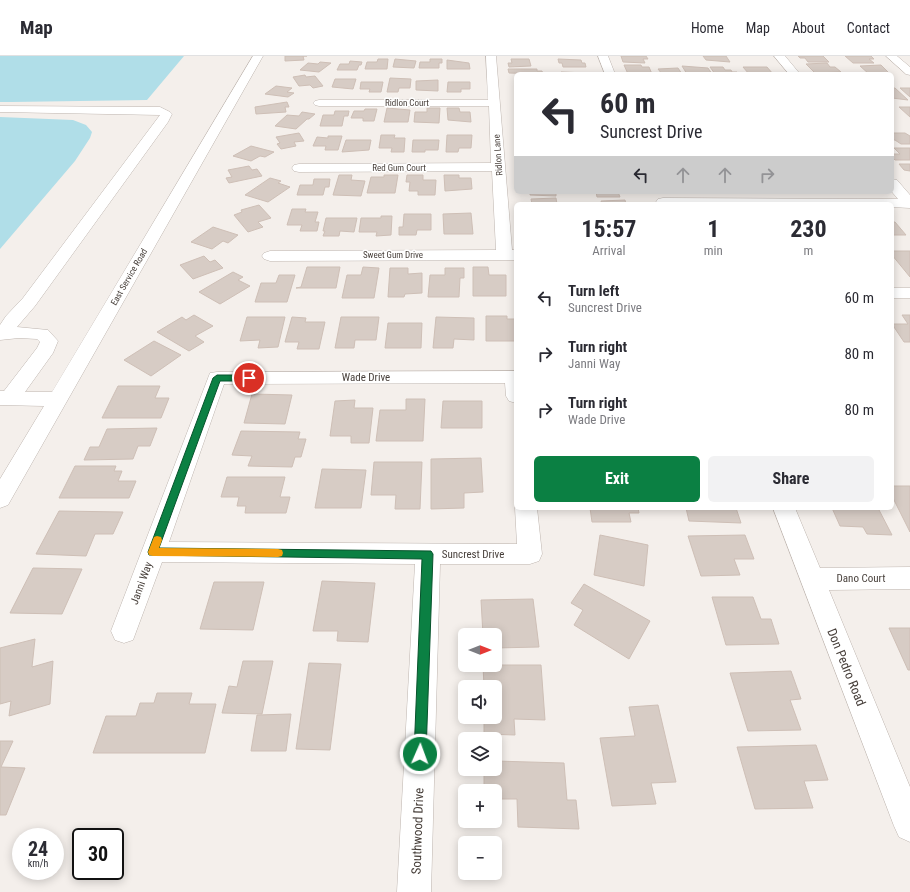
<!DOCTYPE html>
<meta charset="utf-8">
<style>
:root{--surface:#fff;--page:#f2f2f3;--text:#2b2b33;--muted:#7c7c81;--line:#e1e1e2;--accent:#0b8043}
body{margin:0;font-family:"Roboto Condensed",sans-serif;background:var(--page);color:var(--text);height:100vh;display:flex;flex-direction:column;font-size:15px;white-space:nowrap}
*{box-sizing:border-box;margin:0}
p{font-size:13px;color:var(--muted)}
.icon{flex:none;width:22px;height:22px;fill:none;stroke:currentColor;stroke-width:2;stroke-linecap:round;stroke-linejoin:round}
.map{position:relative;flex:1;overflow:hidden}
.sheet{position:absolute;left:514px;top:146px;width:380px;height:308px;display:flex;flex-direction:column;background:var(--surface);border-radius:6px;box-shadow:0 2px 10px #0003}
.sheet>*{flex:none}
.top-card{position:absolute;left:514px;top:16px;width:380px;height:122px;border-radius:6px;box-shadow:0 2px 10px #0003;background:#fff;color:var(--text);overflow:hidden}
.needle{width:26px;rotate:90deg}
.controls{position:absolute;left:458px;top:572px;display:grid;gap:8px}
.controls a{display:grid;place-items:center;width:44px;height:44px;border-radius:6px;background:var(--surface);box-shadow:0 2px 10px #0003;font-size:20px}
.speed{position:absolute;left:12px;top:772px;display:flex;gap:8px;font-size:20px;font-weight:700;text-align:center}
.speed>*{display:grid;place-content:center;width:52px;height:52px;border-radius:50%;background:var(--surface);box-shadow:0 2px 10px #0003;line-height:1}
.speed small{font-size:10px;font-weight:400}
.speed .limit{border:2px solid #111;border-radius:6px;background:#fff;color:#111}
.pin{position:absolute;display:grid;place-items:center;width:34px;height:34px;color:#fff;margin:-17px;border:2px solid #fff;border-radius:50%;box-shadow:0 1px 4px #0007}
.me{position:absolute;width:44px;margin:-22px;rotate:2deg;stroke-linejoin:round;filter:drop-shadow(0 0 3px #0008)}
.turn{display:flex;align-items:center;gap:14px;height:84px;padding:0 20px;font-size:18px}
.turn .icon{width:52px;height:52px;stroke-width:2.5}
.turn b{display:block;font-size:28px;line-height:34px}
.lanes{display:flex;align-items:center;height:38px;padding:0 20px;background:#0003;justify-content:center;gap:20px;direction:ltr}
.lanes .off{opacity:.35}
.eta{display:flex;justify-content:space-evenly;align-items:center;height:68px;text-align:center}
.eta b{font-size:24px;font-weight:700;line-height:28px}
.action{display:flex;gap:8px;margin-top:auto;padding:8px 20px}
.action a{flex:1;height:46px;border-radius:6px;background:var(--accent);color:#fff;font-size:16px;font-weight:700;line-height:46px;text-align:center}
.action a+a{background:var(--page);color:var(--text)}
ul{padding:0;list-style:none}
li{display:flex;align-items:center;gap:12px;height:56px;padding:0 20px}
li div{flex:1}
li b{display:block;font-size:15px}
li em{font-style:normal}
header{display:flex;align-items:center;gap:24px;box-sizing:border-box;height:56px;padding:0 20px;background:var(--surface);border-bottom:1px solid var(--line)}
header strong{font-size:19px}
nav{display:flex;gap:22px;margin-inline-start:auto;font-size:14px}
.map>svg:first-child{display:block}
.water{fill:#b0dee8}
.building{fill:#d7ccc5;stroke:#cebfb6}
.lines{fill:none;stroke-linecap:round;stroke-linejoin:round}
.minor-casing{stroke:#beb5af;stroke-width:1}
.minor{fill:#fff;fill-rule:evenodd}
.route{fill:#0b8043;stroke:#07532c}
.slow{fill:#f59e0b}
.labels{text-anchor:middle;stroke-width:3;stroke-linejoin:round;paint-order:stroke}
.far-street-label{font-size:9px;fill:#473f3a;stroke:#fff}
.street-label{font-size:11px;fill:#473f3a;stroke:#fff}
.near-street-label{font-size:13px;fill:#473f3a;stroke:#fff}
</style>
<header>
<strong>Map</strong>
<nav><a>Home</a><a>Map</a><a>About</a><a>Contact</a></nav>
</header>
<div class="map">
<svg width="910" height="836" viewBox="0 0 910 836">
<rect width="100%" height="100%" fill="#f4efeb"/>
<path class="water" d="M 0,0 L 184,0 L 147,44 L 12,46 L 0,46 Z
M 0,61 L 73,64 L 86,69 L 92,76 L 90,82 L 75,105 L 0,193 Z"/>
<path class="building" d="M 285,0 L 307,0 L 303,0 L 304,4 L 285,5 Z
M 621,0 L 646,0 L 648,3 L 643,3 L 645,7 L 623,6 Z
M 703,0 L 726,0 L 730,6 L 706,4 Z
M 798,0 L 823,0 L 829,6 L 808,6 L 805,2 L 800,2 Z
M 845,0 L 871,0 L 874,3 L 869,3 L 874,7 L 853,7 Z
M 378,3 L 388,3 L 387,13 L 365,13 L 367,6 L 377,6 Z
M 395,3 L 416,5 L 414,12 L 393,11 Z
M 430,3 L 442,3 L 442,7 L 439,7 L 439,12 L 419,12 L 420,6 L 430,6 Z
M 511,3 L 529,3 L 531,10 L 509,11 L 508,7 L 512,7 Z
M 558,3 L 581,4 L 582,7 L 585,7 L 586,11 L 563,11 L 562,7 L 559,7 Z
M 447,4 L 469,7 L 470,13 L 447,13 Z
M 350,5 L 362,6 L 361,9 L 359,9 L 357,14 L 337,14 L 340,8 L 349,8 Z
M 320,6 L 331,7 L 319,16 L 300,14 L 308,7 L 318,8 Z
M 827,7 L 830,11 L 835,11 L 841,16 L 815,17 L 806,8 Z
M 624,9 L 641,9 L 642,11 L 649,11 L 652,18 L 628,18 Z
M 881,9 L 890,18 L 869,18 L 860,10 Z
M 682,10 L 708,12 L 712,18 L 687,18 Z
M 710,11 L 723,11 L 725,14 L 731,14 L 732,16 L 737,16 L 739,18 L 715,18 Z
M 743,11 L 767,11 L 773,18 L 749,18 Z
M 678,12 L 682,18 L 662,18 L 658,13 Z
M 508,13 L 537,13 L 537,15 L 542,15 L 543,18 L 509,17 Z
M 561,16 L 588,17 L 588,18 L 562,18 Z
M 305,19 L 306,21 L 315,20 L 323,30 L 313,32 L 310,29 L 299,30 L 293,21 Z
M 390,22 L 411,23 L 410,32 L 399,32 L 398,36 L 387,36 Z
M 335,23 L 356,23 L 353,33 L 332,31 Z
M 438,24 L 438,35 L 416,34 L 416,25 Z
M 361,26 L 383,26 L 381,36 L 369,36 L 370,33 L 360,33 Z
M 448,26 L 470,26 L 470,33 L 461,33 L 461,36 L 447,36 Z
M 276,30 L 292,32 L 287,36 L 294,37 L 288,41 L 265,38 Z
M 892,32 L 895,32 L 908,44 L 892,42 Z
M 900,32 L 910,32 L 910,41 Z
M 287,46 L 289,51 L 285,51 L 286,56 L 256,58 L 255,51 Z
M 899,51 L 910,51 L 910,61 Z
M 387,52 L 410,54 L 408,66 L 384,66 Z
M 427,52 L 440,52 L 439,67 L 414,66 L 415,56 L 427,56 Z
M 447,52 L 459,52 L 460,56 L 470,56 L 471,66 L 448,64 Z
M 365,53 L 377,53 L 374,65 L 363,65 L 363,62 L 351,62 L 354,55 L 364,55 Z
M 335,55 L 349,55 L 348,60 L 344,60 L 342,70 L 320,70 L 323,59 L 334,59 Z
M 302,56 L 315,58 L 309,63 L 307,63 L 296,73 L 275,70 L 287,59 L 299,60 Z
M 299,77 L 304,85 L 294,86 L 296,90 L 281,93 L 277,88 L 280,87 L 276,81 Z
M 892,77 L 905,77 L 910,80 L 910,88 L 901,88 L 895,84 L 892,84 Z
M 381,79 L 395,79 L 394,82 L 405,82 L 404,96 L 391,96 L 392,92 L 379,92 Z
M 447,79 L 472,79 L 471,92 L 459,92 L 458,96 L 446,96 Z
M 328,80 L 342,80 L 338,94 L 325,94 L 326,90 L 313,90 L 317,81 L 328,82 Z
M 346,84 L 371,84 L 369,94 L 342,96 Z
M 413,84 L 439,84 L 438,94 L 425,94 L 425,96 L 412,96 Z
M 251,90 L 274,96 L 265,101 L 260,100 L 251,105 L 233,100 Z
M 894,92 L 910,92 L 910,104 L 895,104 L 892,101 L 892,98 L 900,98 Z
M 899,108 L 910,108 L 910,115 L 904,114 Z
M 249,110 L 252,114 L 257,113 L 262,120 L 229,127 L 226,122 L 232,121 L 228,114 Z
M 339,119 L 352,119 L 351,124 L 365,125 L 361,140 L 333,139 Z
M 384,119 L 398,119 L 395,137 L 367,137 L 371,121 L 384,121 Z
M 407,119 L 423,119 L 423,124 L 436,124 L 435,139 L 418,139 L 418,135 L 409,135 L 410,126 L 406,126 Z
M 444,119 L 459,119 L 459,122 L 471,122 L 472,133 L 445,135 Z
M 270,122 L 281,125 L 278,127 L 290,131 L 268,146 L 245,139 Z
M 314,123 L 330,123 L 329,131 L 325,131 L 323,139 L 297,139 L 300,129 L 313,129 Z
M 530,136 L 556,136 L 556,140 L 530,139 Z
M 596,136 L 618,136 L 620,141 L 597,141 Z
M 556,142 L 557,148 L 532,148 L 531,143 Z
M 625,144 L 626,148 L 602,148 L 601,145 Z
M 259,149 L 271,162 L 258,166 L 263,171 L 248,176 L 234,159 L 242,156 L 241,154 Z
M 292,153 L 306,153 L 305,156 L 318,156 L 315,166 L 319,166 L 317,175 L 300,175 L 302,169 L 287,169 Z
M 471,157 L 473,178 L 444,178 L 443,158 Z
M 404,158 L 431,158 L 431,174 L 417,174 L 416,179 L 399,179 L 399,171 L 403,171 Z
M 381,160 L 392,160 L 391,179 L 376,180 L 377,176 L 359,176 L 361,162 L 381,162 Z
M 326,162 L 357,162 L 354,176 L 340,175 L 339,180 L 323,180 L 325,175 L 323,175 Z
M 892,166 L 895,166 L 906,179 L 892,179 Z
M 213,171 L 238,179 L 228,187 L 223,185 L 212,193 L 191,186 Z
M 892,195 L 910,195 L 910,221 L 892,199 Z
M 204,200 L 210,206 L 215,204 L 223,212 L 193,223 L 180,209 Z
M 307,211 L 340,211 L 336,232 L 296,232 L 301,231 Z
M 363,211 L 379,212 L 374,242 L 342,242 L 347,219 L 361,219 Z
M 473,211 L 488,211 L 489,219 L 506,219 L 506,240 L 473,240 Z
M 390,212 L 408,212 L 408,218 L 422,217 L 422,237 L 405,238 L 404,241 L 388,241 Z
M 445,212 L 464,212 L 464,222 L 460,222 L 459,241 L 428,241 L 430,219 L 445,219 Z
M 233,216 L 243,221 L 238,224 L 250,230 L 220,248 L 199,236 Z
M 279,219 L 295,219 L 287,246 L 255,246 L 261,227 L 276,227 Z
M 194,259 L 213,270 L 195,280 L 204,286 L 189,295 L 157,276 L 182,261 L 186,264 Z
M 902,259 L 910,259 L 910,286 L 904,286 L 892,268 L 908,268 Z
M 486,260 L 507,260 L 507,263 L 516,263 L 516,285 L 486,285 Z
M 247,261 L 285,261 L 278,291 L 258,292 L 260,284 L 240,285 Z
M 292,261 L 306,262 L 305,266 L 325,266 L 319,293 L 297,293 L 299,286 L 285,286 Z
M 341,261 L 379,261 L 376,284 L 355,284 L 354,292 L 335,292 Z
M 436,261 L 474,262 L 474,284 L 454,283 L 453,292 L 433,292 Z
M 388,267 L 422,267 L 421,292 L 385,292 Z
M 154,285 L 181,299 L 151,320 L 124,304 Z
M 118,330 L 160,330 L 155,342 L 169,342 L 161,362 L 102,362 Z
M 252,338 L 292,339 L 285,368 L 244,367 Z
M 406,343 L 425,343 L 423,385 L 376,385 L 380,354 L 406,354 Z
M 355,344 L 354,352 L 373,352 L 369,387 L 351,387 L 351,380 L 330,380 L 335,345 Z
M 443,345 L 482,345 L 482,372 L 441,372 Z
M 157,372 L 150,390 L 138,390 L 133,403 L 84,404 L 90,391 L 99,391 L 107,373 Z
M 241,375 L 300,376 L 298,383 L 306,383 L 301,401 L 295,401 L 292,411 L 248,410 L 252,400 L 232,399 Z
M 481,402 L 483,436 L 464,437 L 464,452 L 431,453 L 431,403 Z
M 374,406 L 422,406 L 420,453 L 395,453 L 396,439 L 371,439 Z
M 75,410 L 116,410 L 114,415 L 122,415 L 118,425 L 136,425 L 129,442 L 59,442 Z
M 322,413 L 366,414 L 361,452 L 315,452 Z
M 227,421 L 285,421 L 280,441 L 290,441 L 286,457 L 245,457 L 246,450 L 237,450 L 239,441 L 221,441 Z
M 892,430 L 910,430 L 910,476 L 892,440 Z
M 590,452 L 638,452 L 639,457 L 629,457 L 631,466 L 592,466 Z
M 686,452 L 736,452 L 741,467 L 689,465 Z
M 832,452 L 878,452 L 892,479 L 867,478 L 863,471 L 840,470 Z
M 59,455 L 123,456 L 113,478 L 95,478 L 86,500 L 36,498 Z
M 600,479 L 648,489 L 644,530 L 594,519 Z
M 745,479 L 754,503 L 734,503 L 740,519 L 701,520 L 688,480 Z
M 33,512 L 82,513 L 62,558 L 10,557 Z
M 322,525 L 375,527 L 368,586 L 337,585 L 338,575 L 313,575 Z
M 214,526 L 264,526 L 253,574 L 200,573 Z
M 584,528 L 650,565 L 629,603 L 574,569 L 583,554 L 571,547 Z
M 712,541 L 753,541 L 761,563 L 771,563 L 779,588 L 726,589 Z
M 533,543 L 539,591 L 495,592 L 495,579 L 483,579 L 481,544 Z
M 889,572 L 910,572 L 910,614 L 908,614 Z
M 35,583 L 32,611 L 53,605 L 50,648 L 9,660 L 11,645 L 0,648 L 0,592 Z
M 243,605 L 273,605 L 262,658 L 222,657 L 229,630 L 237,631 Z
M 309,607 L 341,608 L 330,694 L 296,693 Z
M 483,609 L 541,609 L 545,664 L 514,663 L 515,679 L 484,678 L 484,661 L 495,661 L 495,631 L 484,631 Z
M 791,615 L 801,643 L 790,644 L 801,674 L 748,675 L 730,617 Z
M 157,637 L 192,637 L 189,648 L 216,648 L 205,697 L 93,697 L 106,660 L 136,660 L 140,647 L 154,647 Z
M 658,649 L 676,726 L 651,727 L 656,748 L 612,750 L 600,682 L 635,680 L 629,651 Z
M 291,658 L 286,695 L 251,695 L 257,659 Z
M 0,685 L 13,685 L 1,711 L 25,712 L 6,759 L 0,759 Z
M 816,689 L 828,724 L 804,725 L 813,752 L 755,753 L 737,691 Z
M 495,705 L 564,707 L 567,744 L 576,744 L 579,773 L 518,771 L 517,743 L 495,743 L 495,735 L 484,735 L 484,713 L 495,713 Z"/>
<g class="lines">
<g class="minor-casing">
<path id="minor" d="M 253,0 L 263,0 L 8,449 L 0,452 L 0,423 L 44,350 L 0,349 L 0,335 L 4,335 L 37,292 L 40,286 L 37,283 L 19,282 L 0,284 L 0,269 L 6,260 L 23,242 L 160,59 L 0,56 L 0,50 L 160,51 L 170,56 L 172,58 L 168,66 L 35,250 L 17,271 L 48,274 L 58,285 L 53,297 L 25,336 L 52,336 Z
M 486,0 L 496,0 L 512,194 L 516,194 L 516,204 L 270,205 L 264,203 L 262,200 L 264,197 L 270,195 L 496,194 L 492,115 L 299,116 L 294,115 L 292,112 L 294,109 L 299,108 L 491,107 L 489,50 L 319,50 L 315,49 L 313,47 L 315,45 L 319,44 L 488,44 Z
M 598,0 L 608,0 L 615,18 L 605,18 Z
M 774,0 L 785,0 L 800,18 L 789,18 Z
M 886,0 L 897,0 L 910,11 L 910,19 L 906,18 Z
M 892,123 L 897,124 L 910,139 L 910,152 L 892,151 L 892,148 L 657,148 L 656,146 L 658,143 L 663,142 L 898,143 L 892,136 Z
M 892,232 L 910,232 L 910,242 L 892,242 Z
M 516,315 L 516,347 L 509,345 L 506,340 L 505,327 L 224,328 L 169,486 L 517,488 L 515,452 L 516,449 L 516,452 L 537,452 L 542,498 L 539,505 L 530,508 L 440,508 L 431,836 L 397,836 L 415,508 L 162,506 L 133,584 L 124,587 L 115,584 L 111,575 L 210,317 L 217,316 Z
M 773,452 L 795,452 L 820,512 L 910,511 L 910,533 L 829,534 L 910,731 L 910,786 L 899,781 L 894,770 Z"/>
</g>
<use href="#minor" class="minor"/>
</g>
<path class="route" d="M 217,319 L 249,319 L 253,322 L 249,325 L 220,325 L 159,492 L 431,495 L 433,498 L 426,698 L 424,702 L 420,704 L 415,702 L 414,698 L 422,503 L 149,499 L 148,496 L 213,322 Z"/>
<path class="slow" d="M 157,480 L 161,481 L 162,484 L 159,492 L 278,493 L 282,494 L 283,497 L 282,500 L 278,501 L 153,500 L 149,499 L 148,496 L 154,481 Z"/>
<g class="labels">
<g class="far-street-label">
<text x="407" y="50">Ridlon Court</text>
<text transform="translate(498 99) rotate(-94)" y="3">Ridlon Lane</text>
<text x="399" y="115">Red Gum Court</text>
<text x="393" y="202">Sweet Gum Drive</text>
<text transform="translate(129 221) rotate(-60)" y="3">East Service Road</text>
</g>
<g class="street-label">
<text x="366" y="325">Wade Drive</text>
<text x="473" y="502">Suncrest Drive</text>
<text x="861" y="526">Dano Court</text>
<text transform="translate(141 527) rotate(-70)" y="4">Janni Way</text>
</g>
<g class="near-street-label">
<text transform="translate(847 611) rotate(68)" y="5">Don Pedro Road</text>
<text transform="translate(417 775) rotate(-88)" y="5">Southwood Drive</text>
</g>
</g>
</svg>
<div class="controls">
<a><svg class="needle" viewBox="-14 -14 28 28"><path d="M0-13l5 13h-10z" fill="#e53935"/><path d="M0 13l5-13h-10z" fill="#7c7c81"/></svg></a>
<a><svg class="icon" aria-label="sound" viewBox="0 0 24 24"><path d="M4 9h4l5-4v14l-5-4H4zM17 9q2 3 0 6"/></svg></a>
<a><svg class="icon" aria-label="layers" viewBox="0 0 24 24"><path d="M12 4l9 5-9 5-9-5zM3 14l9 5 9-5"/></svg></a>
<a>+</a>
<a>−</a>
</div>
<div class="speed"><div>24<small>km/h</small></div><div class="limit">30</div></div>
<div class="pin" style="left:249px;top:322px;background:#d93025"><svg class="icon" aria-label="arrive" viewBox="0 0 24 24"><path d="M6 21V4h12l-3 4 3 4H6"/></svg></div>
<svg class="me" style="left:420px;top:698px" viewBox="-20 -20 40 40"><circle r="17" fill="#0b8043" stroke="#fff" stroke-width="3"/><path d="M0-11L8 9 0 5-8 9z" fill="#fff"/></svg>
<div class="top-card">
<div class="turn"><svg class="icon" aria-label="left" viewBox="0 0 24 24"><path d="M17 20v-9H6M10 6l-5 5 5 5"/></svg><div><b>60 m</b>Suncrest Drive</div></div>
<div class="lanes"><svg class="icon" aria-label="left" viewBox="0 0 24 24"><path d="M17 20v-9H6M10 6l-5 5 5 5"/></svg><svg class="icon off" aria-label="ahead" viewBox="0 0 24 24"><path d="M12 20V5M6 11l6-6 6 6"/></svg><svg class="icon off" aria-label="ahead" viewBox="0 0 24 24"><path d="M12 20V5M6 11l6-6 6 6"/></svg><svg class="icon off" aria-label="right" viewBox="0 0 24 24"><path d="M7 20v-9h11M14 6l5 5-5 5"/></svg></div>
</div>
<section class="sheet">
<div class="eta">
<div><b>15:57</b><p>Arrival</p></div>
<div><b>1</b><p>min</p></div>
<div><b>230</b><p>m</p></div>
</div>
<ul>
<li><svg class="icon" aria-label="left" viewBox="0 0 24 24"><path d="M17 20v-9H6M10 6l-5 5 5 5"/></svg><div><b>Turn left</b><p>Suncrest Drive</p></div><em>60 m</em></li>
<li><svg class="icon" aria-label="right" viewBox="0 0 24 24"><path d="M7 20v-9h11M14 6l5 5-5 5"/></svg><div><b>Turn right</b><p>Janni Way</p></div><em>80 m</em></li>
<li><svg class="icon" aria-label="right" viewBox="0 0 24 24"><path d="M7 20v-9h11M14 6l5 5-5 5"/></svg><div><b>Turn right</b><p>Wade Drive</p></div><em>80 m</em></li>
</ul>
<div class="action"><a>Exit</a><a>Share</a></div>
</section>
</div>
